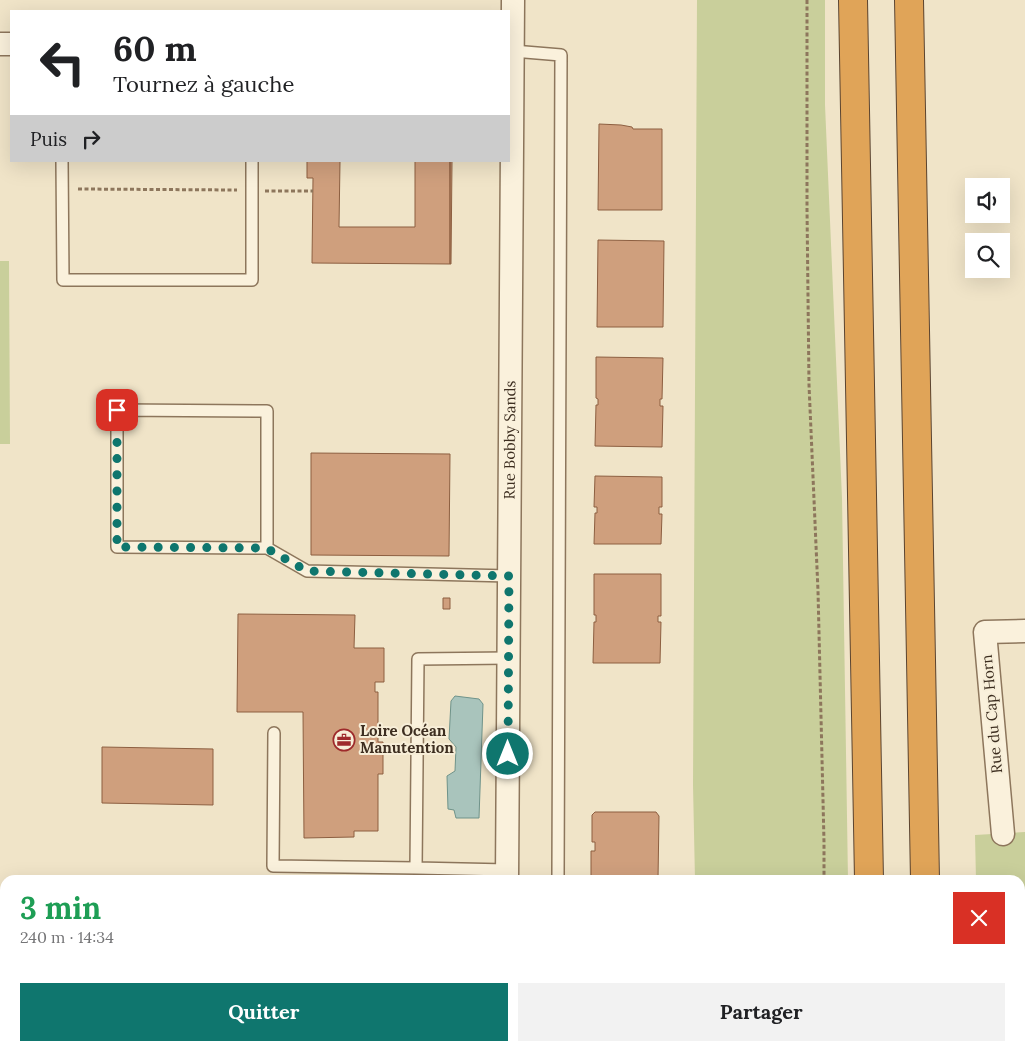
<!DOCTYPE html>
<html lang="fr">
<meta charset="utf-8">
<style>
:root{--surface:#fff;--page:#f2f2f2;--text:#202124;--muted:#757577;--accent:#0f766e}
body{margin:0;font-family:Lora,serif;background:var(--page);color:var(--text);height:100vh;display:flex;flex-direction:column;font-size:19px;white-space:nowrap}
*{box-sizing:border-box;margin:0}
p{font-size:16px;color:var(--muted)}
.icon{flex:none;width:28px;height:28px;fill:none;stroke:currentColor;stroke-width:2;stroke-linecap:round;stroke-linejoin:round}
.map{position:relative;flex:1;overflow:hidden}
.panel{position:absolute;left:0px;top:875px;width:1025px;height:176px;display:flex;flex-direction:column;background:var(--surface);border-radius:15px 15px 0 0;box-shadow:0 5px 20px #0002}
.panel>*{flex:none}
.banner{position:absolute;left:10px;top:10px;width:500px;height:152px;border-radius:0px;box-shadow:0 5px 20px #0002;background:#fff;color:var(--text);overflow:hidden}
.controls{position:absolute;left:965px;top:178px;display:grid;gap:10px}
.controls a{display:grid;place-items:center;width:45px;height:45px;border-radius:0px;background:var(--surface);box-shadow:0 5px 20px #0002;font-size:25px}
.pin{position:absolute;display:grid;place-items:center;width:42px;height:42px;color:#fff;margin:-21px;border-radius:10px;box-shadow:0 2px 8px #0006}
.me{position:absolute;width:55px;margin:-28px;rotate:0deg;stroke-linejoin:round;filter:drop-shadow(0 0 4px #0008)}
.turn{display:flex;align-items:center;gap:18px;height:105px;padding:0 20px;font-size:22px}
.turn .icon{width:65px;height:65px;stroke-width:2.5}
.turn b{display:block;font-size:35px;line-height:42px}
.then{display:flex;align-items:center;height:48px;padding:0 20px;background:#0003;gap:10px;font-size:19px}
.round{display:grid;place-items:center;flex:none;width:52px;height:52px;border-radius:0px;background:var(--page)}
.summary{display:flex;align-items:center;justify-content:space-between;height:85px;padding:0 20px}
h1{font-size:30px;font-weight:700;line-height:38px;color:#1e9e55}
.cta{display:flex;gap:10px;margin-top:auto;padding:10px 20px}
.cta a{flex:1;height:58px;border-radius:0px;background:var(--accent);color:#fff;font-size:20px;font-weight:700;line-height:58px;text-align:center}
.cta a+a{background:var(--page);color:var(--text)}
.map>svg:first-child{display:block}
.green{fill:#c9cf9b}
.water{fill:#a9c4bc;stroke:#6f938a}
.building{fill:#cf9f7d;stroke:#8d5f41}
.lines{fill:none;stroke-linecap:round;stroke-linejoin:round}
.lane-casing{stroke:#8d765c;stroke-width:14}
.street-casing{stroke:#8d765c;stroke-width:25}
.highway-casing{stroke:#5b4430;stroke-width:30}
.path{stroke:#8d765c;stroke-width:3;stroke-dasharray:4 2.5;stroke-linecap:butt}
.lane{stroke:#faf1dc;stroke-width:11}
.street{stroke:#faf1dc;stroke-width:22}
.highway{stroke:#e0a458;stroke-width:28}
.route{stroke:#0f766e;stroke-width:9;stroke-dasharray:0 16.2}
.labels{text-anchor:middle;stroke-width:4;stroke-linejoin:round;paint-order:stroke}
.street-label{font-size:15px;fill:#3d2e20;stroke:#f7eed8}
.poi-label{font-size:15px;font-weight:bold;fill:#3d2e20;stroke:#f7eed8;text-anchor:start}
</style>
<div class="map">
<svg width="1025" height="1051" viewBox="0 0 1025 1051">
<rect width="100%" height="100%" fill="#f0e4c8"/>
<path class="green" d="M 697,0 L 825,0 L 825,105 L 842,498 L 848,880 L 695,880 L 693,785 Z
M 0,261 L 9,261 L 10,444 L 0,444 Z
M 1025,832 L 1025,1051 L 978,1051 L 978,1046 L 1020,1046 L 1020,880 L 976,880 L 975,835 Z
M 698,1046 L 850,1046 L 850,1051 L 698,1051 Z"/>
<path class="water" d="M 455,696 L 479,699 L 483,704 L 479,818 L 456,818 L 454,810 L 448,809 L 447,776 L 455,771 L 456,747 L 449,739 L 451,701 Z"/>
<path class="building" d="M 599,124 L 621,125 L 632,127 L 633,129 L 662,129 L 662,210 L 598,210 Z
M 307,161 L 340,161 L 339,227 L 415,227 L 415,161 L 450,161 L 450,264 L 312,263 L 313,178 L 307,178 Z
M 450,161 L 452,161 L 451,264 L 450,264 Z
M 598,240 L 664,241 L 663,327 L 597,327 Z
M 596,357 L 663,358 L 662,399 L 660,399 L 660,406 L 663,406 L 662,447 L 595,446 L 596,405 L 598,405 L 598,399 L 596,398 Z
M 311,453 L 450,454 L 449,556 L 311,555 Z
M 595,476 L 662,477 L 662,507 L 659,507 L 659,514 L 662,514 L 661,544 L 594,544 L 595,513 L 597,513 L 597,507 L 594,507 Z
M 594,574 L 661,574 L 661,616 L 658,616 L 658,622 L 661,622 L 660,663 L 593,663 L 594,622 L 596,622 L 596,615 L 594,615 Z
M 443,598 L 450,598 L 450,609 L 443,609 Z
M 238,614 L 355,615 L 354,648 L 384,648 L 384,682 L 375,682 L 375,692 L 378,692 L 378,742 L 383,742 L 383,774 L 378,774 L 378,831 L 354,831 L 354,837 L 304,838 L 303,712 L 237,712 Z
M 102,747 L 213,749 L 213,805 L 102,803 Z
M 595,812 L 656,812 L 659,816 L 658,879 L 593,880 L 591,878 L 591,851 L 595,851 L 595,842 L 592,842 L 592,815 Z
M 14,1046 L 418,1046 L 418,1051 L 14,1051 Z
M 593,1046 L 657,1046 L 657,1051 L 589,1051 L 593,1050 Z"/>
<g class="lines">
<g class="lane-casing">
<path id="lane" d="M 513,51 L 561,55 L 558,880
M 62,161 L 63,280 L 252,280 L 252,161
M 267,548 L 267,411 L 117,410 L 117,547 L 267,548 L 307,571 L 509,576
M 274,733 L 273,866 L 416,868
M 507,870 L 416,868 L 418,659 L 509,658
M 557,1051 L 557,1046"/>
</g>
<g class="street-casing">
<g id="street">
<path d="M 0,44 L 11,44"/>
<path d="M 1003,834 L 985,632 L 1025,631"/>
<path id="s1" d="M 507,880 L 513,0"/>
<path d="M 506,1051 L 506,1046"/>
</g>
</g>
<g class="highway-casing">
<path id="highway" d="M 853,0 L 869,880
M 909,0 L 925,880
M 872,1046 L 872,1051
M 928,1046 L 928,1051"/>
</g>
<path class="path" d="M 807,0 L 807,208 L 809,385 L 818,591 L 824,842 L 824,880
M 78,189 L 237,190
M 265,191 L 313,191
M 824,1046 L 824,1051"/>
<use href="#lane" class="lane"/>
<use href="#street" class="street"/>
<use href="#highway" class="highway"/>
</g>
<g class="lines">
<path class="route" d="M 117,410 L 117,547 L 266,548 L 307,571 L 509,576 L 508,754"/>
</g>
<defs>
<g id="office-ring" transform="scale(1.125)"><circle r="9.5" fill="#f7eed8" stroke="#9e2a2b" stroke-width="1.5"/><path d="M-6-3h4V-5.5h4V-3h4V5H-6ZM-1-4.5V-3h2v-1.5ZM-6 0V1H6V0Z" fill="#9e2a2b"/></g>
</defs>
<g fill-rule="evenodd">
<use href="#office-ring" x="344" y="740"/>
</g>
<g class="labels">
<g class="street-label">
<text dy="5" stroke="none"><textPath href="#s1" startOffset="440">Rue Bobby Sands</textPath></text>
<text transform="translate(992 714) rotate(-95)" y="5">Rue du Cap Horn</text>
</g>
<g class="poi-label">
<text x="360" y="736">Loire Océan<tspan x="360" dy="17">Manutention</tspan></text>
</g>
</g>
</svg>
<div class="controls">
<a><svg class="icon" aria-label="sound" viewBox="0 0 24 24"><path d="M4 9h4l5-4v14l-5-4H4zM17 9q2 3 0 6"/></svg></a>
<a><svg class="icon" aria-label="search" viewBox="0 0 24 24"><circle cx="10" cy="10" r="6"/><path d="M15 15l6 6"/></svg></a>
</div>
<div class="pin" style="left:117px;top:410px;background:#d93025"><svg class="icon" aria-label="arrive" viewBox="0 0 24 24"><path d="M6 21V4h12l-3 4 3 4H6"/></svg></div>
<svg class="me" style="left:508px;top:754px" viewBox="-20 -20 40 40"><circle r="17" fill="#0f766e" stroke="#fff" stroke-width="3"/><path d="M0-11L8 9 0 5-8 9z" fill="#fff"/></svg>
<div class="banner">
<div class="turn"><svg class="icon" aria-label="left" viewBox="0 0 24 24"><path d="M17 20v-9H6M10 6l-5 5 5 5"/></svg><div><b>60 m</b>Tournez à gauche</div></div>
<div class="then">Puis<svg class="icon" aria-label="right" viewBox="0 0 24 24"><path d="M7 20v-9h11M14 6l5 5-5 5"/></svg></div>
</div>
<section class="panel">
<div class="summary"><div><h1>3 min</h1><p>240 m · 14:34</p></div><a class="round" style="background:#d93025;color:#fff"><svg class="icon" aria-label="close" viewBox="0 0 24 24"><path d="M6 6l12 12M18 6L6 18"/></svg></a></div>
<div class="cta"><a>Quitter</a><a>Partager</a></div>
</section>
</div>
